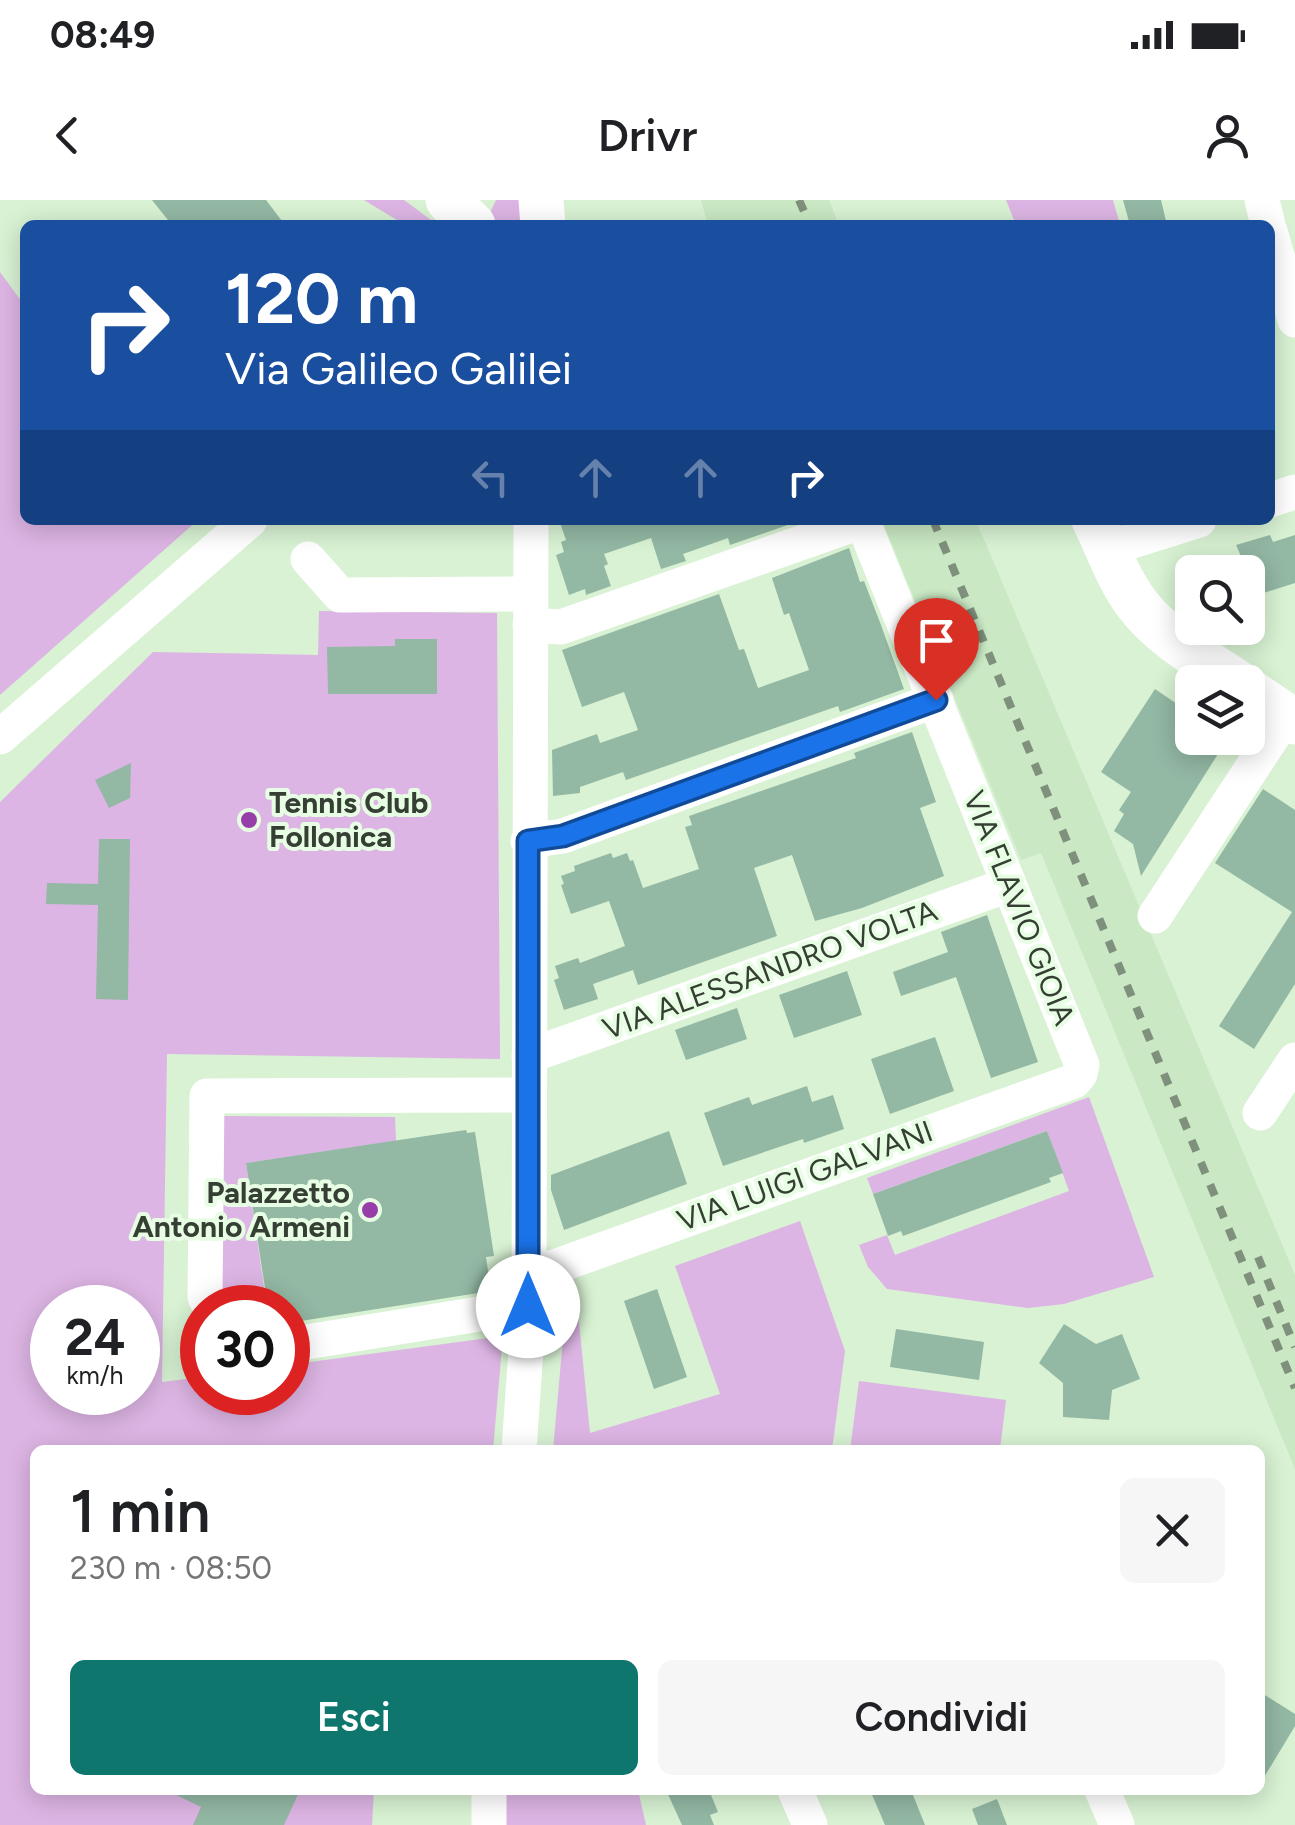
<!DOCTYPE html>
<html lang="it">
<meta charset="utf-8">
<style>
:root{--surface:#fff;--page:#f6f6f6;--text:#202124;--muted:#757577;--accent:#0f766e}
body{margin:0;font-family:Figtree,sans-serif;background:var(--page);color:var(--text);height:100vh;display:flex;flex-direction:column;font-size:38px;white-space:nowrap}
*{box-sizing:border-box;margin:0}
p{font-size:32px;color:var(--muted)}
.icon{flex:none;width:55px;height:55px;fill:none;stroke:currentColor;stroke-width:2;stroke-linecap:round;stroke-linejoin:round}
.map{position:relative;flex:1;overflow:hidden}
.side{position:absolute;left:30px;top:1245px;width:1235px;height:350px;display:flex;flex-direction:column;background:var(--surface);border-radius:15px;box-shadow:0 5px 25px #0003}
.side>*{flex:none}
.banner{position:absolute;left:20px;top:20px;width:1255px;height:305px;border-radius:15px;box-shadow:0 5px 25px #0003;background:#1a4fa0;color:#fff;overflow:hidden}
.tools{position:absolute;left:1175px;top:355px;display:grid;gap:20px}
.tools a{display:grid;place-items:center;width:90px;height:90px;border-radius:15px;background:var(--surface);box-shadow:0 5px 25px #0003;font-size:50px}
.speed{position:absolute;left:30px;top:1085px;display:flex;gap:20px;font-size:50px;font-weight:700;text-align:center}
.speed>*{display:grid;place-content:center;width:130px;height:130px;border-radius:50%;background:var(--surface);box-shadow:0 5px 25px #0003;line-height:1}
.speed small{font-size:25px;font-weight:400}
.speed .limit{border:15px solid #d22;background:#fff;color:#111}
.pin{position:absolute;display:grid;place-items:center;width:85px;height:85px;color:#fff;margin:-102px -42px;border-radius:50% 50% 50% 0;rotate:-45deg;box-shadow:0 0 10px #0007}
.pin .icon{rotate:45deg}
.me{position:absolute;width:110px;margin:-55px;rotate:0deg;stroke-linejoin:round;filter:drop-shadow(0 0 8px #0008)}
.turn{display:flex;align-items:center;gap:35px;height:210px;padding:0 40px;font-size:45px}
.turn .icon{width:130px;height:130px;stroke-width:2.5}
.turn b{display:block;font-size:70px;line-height:85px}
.lanes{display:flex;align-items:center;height:95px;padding:0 40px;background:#0003;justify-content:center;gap:50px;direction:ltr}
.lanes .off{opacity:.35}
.round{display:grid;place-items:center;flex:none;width:105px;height:105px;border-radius:15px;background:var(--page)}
.head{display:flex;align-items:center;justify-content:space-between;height:170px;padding:0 40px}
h1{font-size:60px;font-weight:600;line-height:75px}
.cta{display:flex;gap:20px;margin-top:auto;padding:20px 40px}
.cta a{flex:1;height:115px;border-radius:15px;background:var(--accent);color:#fff;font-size:40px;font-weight:600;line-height:115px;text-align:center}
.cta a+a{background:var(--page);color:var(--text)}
.status{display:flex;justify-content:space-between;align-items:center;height:70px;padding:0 50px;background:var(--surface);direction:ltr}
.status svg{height:28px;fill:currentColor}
header{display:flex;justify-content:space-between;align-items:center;height:130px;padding:0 40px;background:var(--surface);font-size:45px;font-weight:600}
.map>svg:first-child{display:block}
.built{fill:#c9e8c3}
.green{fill:#ddb5e4;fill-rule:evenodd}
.building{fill:#93b8a4}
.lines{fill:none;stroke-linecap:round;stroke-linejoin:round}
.minor{stroke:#fff;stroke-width:35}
.major{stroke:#fff;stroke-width:45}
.rail{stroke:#7f907c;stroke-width:8;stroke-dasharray:12 12;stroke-linecap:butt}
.route-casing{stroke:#114b97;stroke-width:25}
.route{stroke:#1a73e8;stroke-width:18}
.poi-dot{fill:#983ea9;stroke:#e8fee4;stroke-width:4}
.labels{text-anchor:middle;stroke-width:8;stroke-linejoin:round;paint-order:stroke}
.poi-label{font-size:30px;font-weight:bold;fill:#353f33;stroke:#e8fee4;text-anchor:start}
.street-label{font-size:30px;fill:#353f33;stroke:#e8fee4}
</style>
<div class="status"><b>08:49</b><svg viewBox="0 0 49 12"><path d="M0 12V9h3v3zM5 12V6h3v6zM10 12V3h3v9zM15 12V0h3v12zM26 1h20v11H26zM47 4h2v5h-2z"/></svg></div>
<header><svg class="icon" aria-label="back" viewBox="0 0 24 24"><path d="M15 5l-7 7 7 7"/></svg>Drivr<svg class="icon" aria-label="person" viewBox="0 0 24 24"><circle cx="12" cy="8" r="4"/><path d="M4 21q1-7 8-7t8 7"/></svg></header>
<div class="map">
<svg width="1295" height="1625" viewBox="0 0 1295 1625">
<rect width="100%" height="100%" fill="#d8f2d3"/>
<path class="built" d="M 701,0 L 829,0 L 839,25 L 708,25 Z
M 882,320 L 975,320 L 986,344 L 1295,1075 L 1295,1269 L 1041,653 L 1021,660 Z"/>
<path class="green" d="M 364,0 L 404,0 L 438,25 L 405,25 Z
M 496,0 L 523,0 L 528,25 L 492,25 L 489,15 Z
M 1006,0 L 1113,0 L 1120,25 L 1016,25 Z
M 0,72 L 25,106 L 25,320 L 198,320 L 0,495 Z
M 319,411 L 497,413 L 500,859 L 167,854 L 162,1182 L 202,1177 L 202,1192 L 288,1192 L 288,1165 L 503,1136 L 493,1250 L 35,1250 L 35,1590 L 374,1590 L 372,1625 L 0,1625 L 0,602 L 153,452 L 318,455 ZM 52,1108 L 138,1108 L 138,1192 L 52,1192 Z
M 1089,897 L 1154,1077 L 1064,1104 L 1028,1108 L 887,1089 L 868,1067 L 859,1045 L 887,1035 L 895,1055 L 1069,991 L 1047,931 L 873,994 L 867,978 Z
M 223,916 L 395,917 L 396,941 L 246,963 L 267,1107 L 239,1107 L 221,1088 Z
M 800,1021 L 845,1151 L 832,1250 L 553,1250 L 566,1105 L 577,1102 L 590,1233 L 720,1194 L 675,1066 Z
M 859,1181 L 1006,1200 L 1000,1250 L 850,1250 Z
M 505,1590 L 638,1590 L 646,1625 L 504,1625 Z"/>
<path class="building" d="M 152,0 L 266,0 L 285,25 L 172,25 Z
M 1123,0 L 1161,0 L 1167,25 L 1130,25 Z
M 559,320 L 802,320 L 730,345 L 728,338 L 683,354 L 686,361 L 661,369 L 651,338 L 604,354 L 608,364 L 604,366 L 611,386 L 586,395 L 585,389 L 569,395 L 556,355 L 564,352 L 561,342 L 566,340 Z
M 1270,335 L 1273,342 L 1295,335 L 1295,383 L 1248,398 L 1248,372 L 1236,345 Z
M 849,348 L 860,382 L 864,381 L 881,425 L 904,489 L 840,512 L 838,506 L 626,580 L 623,572 L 580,587 L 580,593 L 553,596 L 552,550 L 597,534 L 600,543 L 638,530 L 624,492 L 582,507 L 562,450 L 719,394 L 739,450 L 744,449 L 758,488 L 809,470 L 789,413 L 784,415 L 772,378 Z
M 395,439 L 437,439 L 437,494 L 328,494 L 327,447 L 395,446 Z
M 1155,489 L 1192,514 L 1192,538 L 1228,538 L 1141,676 L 1133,644 L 1114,631 L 1124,614 L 1119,610 L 1131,592 L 1101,572 Z
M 912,532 L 936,602 L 920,608 L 944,676 L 862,708 L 815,721 L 792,655 L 754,668 L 777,736 L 638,785 L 633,770 L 593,784 L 598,799 L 564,810 L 554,780 L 559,778 L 555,766 L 578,758 L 580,763 L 625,746 L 609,701 L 571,714 L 561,685 L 564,684 L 561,676 L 575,671 L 574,666 L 611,653 L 613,658 L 627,653 L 630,661 L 633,660 L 643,688 L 699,669 L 685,627 L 692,625 L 689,616 L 856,558 L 854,553 Z
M 131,563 L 130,598 L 109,608 L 95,580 Z
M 1263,589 L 1295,610 L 1295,784 L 1254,849 L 1219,826 L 1292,712 L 1215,663 Z
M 99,639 L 130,639 L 128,800 L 96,799 L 98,705 L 46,704 L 47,683 L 98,684 Z
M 987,715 L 1038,862 L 991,878 L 956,777 L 901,796 L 893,772 L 948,752 L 941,732 Z
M 847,771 L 862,815 L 794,838 L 779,795 Z
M 737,808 L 747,839 L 686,860 L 675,830 Z
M 935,837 L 954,891 L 890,914 L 871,859 Z
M 807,886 L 812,902 L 833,895 L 844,929 L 804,943 L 803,939 L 723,966 L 704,913 L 749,897 L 752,905 Z
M 466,930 L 467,933 L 475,932 L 494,1056 L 486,1057 L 491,1091 L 288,1123 L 288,1108 L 268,1108 L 246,963 Z
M 669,931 L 687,984 L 564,1030 L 551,990 L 551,975 Z
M 1047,931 L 1063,973 L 1049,978 L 1051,982 L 903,1036 L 901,1031 L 888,1036 L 873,994 Z
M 657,1089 L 687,1177 L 654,1189 L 624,1101 Z
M 1064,1124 L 1096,1144 L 1122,1134 L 1140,1179 L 1112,1190 L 1109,1220 L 1063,1217 L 1063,1183 L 1039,1163 Z
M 896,1129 L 984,1142 L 979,1180 L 890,1167 Z
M 1260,1492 L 1295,1514 L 1295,1526 L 1260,1584 Z
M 166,1590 L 300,1590 L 284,1625 L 193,1625 L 201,1607 Z
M 666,1590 L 709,1590 L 718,1612 L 710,1615 L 714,1625 L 682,1625 Z
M 870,1590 L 911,1590 L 925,1625 L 885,1625 Z
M 997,1599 L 1007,1625 L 978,1625 L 972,1609 Z"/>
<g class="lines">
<path class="minor" d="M 1262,0 L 1268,25
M 1270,31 L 1295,120
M 1270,300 L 1295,292
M 1107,349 L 1199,320
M 308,359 L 340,395 L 530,394
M 530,425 L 561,427 L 863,321
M 0,537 L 250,320
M 528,641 L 563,636 L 936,500
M 1155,716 L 1286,516 L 1295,513
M 529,856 L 997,689 L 1008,681
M 1260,913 L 1295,860
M 529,1076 L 1074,881 L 1080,874 L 1082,865 L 862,320
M 211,1108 L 205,1097 L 207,896 L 529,895
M 288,1145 L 529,1106
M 519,1250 L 529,1106 L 531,320
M 795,1590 L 810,1625
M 1102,1590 L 1117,1625
M 489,1625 L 489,1590"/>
<path class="major" d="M 448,0 L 473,25
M 541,0 L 543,25
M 1094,320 C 1108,348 1118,379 1137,404 C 1163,438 1202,459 1237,482
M 1248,490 L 1295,522"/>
<path class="rail" d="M 799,0 L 810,25
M 933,320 L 1295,1188
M 1258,1057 L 1295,1147"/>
</g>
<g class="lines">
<g class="route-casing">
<path id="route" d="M 528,1106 L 528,641 L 563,636 L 936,500"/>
</g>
<use href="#route" class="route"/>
</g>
<g class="poi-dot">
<circle cx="249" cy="620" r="10"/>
<circle cx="370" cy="1010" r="10"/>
</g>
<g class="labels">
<g class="poi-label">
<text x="269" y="613">Tennis Club<tspan x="269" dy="34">Follonica</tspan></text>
<text x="350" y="1003" text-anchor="end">Palazzetto<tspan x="350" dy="34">Antonio Armeni</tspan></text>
</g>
<g class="street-label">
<text transform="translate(1019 708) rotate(68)" y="10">VIA FLAVIO GIOIA</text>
<text transform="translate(770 770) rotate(-20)" y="10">VIA ALESSANDRO VOLTA</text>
<text transform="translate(805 976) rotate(-20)" y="10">VIA LUIGI GALVANI</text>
</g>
</g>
</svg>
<div class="tools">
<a><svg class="icon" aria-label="search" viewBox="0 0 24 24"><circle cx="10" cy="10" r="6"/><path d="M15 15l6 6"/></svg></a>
<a><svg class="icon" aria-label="layers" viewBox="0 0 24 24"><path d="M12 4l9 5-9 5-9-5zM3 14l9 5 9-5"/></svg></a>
</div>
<div class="speed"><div>24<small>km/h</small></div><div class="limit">30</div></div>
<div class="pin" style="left:936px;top:500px;background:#d93025"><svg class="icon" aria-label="arrive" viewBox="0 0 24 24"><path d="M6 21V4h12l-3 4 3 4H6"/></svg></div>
<svg class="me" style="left:528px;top:1106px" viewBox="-20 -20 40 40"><circle r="19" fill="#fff"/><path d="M0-13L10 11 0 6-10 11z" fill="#1a73e8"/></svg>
<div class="banner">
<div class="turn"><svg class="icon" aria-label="right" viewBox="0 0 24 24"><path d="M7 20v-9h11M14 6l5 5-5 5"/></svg><div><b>120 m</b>Via Galileo Galilei</div></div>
<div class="lanes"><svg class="icon off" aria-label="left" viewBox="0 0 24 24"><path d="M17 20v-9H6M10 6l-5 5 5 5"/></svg><svg class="icon off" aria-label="ahead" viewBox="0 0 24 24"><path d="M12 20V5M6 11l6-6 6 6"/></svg><svg class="icon off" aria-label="ahead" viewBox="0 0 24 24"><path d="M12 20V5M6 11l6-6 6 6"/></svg><svg class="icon" aria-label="right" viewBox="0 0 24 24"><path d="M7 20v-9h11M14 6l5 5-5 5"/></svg></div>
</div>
<section class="side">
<div class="head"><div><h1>1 min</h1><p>230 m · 08:50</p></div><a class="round"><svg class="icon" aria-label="close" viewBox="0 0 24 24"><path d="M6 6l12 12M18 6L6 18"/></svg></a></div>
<div class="cta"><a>Esci</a><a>Condividi</a></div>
</section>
</div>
